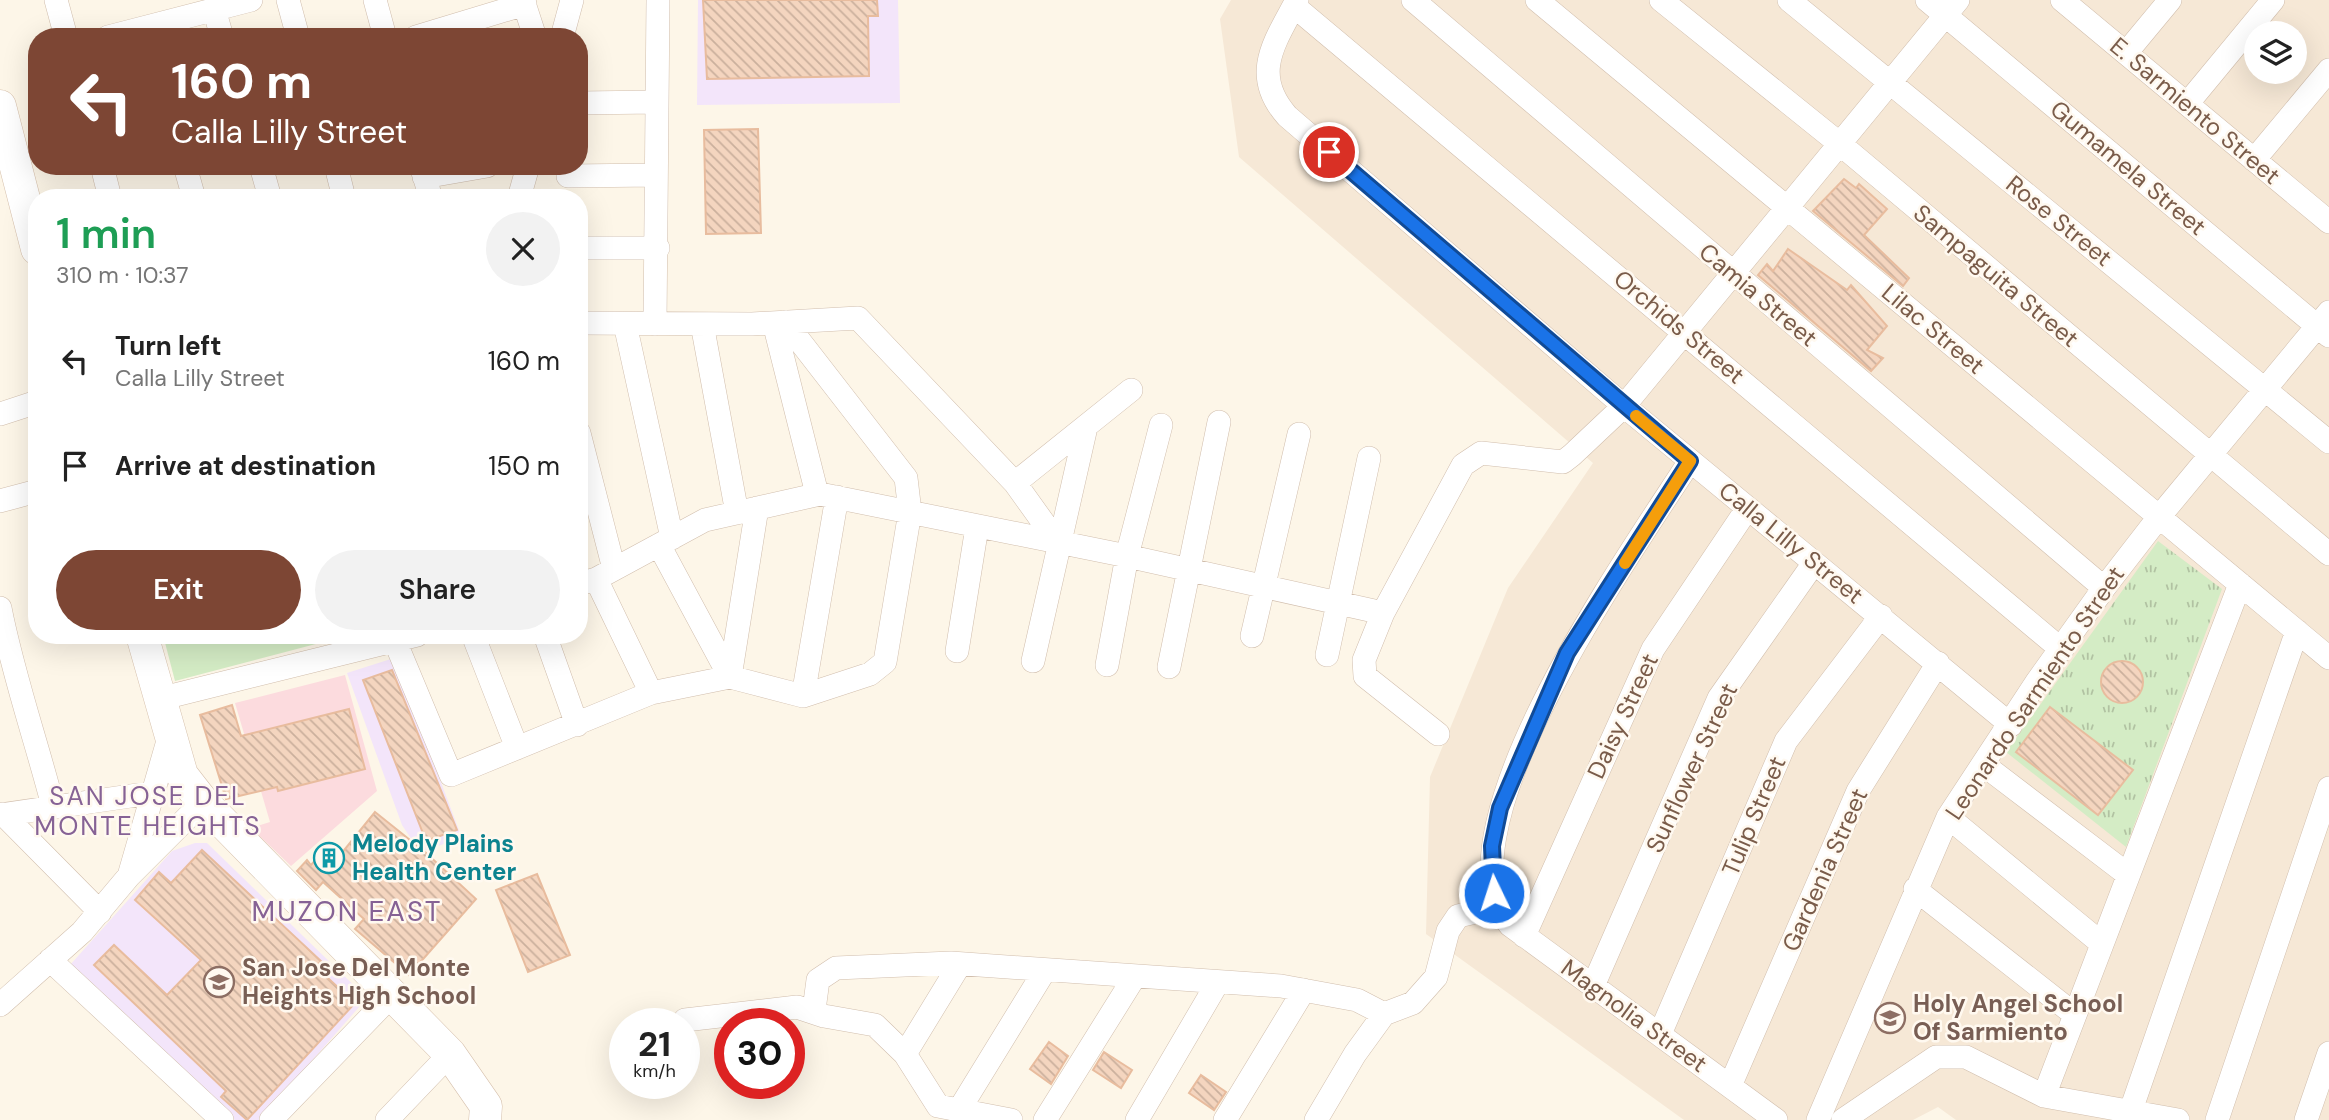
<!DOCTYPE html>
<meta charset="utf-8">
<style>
:root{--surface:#fff;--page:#f2f2f2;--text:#222;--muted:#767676;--accent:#7d4634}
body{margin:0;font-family:"DM Sans",sans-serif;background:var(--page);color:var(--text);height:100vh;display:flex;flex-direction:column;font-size:26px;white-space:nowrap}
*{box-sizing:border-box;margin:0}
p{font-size:23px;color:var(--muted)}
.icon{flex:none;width:38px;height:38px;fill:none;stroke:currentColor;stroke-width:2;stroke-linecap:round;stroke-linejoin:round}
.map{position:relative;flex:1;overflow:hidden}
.drawer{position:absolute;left:28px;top:189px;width:560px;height:455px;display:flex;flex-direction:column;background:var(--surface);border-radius:28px;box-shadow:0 7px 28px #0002}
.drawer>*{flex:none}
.guide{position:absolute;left:28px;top:28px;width:560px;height:147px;border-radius:28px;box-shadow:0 7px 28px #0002;background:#7d4634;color:#fff;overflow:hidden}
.tools{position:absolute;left:2244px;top:21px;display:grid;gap:14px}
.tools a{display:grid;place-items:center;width:63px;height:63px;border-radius:50%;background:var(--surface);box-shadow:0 7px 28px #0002;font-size:35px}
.speed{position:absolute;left:609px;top:1008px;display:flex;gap:14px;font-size:35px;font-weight:700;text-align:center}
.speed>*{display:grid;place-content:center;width:91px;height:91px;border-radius:50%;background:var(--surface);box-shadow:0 7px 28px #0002;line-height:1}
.speed small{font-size:18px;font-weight:400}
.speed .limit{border:10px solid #d22;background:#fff;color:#111}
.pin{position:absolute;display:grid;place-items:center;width:60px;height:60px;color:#fff;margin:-30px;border:4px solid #fff;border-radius:50%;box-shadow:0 2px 7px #0007}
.me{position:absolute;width:77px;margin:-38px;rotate:356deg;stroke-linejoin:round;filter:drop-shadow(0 0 5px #0008)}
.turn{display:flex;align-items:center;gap:24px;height:147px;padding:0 28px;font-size:32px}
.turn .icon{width:91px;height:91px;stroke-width:2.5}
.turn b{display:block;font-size:49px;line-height:60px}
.round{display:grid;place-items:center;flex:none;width:74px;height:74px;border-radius:37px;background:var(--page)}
.headline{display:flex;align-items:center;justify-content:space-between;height:119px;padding:0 28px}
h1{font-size:42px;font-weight:600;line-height:52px;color:#1e9e55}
.primary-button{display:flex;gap:14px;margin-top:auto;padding:14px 28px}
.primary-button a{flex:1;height:80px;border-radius:42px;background:var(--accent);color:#fff;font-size:28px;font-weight:600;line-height:80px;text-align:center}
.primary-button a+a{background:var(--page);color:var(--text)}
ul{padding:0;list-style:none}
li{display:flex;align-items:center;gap:21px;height:105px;padding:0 28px}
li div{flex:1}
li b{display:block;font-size:26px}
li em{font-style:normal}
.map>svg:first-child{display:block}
.residential{fill:#f6e8d6;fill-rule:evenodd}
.education{fill:#f3e5fa}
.medical{fill:#fcdbde}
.green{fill:#d4ecc5}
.park{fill:url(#park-tufts)}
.building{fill:url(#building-back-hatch);stroke:#e8bc9e;stroke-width:2}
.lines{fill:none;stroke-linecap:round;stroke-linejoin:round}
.street-casing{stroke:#d1bead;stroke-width:24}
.secondary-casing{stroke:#d6c0ac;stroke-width:33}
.street{stroke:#fff;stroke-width:23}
.secondary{stroke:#fff;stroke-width:32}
.route-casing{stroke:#114b97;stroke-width:18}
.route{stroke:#1a73e8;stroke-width:12}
.slow{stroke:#f59e0b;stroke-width:12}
.labels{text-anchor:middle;stroke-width:5;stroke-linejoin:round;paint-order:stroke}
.street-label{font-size:24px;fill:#7a5c4a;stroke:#fff9f0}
.culture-label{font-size:24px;font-weight:bold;fill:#0d838f;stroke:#fff9f0;text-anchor:start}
.education-label{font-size:24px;font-weight:bold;fill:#785e54;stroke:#fff9f0;text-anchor:start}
.neighbourhood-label{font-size:26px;letter-spacing:2px;fill:#866295;stroke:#fff9f0}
.quarter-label{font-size:28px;letter-spacing:2px;fill:#866295;stroke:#fff9f0}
</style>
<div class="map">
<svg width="2329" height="1120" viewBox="0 0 2329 1120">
<defs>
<pattern id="park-tufts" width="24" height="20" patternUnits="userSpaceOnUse" patternTransform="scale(1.75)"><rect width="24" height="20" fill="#d4ecc5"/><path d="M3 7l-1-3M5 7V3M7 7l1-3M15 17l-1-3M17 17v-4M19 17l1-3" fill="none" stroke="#b1c2a2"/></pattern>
<pattern id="building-back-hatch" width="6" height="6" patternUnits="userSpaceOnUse" patternTransform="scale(1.75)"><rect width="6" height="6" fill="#f4d5bf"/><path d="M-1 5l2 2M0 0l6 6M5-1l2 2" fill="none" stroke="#cbb09d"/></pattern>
</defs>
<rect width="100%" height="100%" fill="#fdf6e8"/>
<path class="residential" d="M 1231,0 L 2329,0 L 2329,1120 L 1956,1120 L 1938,1107 L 1913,1120 L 1684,1120 L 1426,934 L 1430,777 L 1508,588 L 1593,463 L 1239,157 L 1220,19 ZM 2256,33 L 2294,33 L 2294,72 L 2256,72 Z"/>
<path class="education" d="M 698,0 L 898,0 L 900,103 L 697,105 Z
M 394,658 L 462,838 L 420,852 L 402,825 L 347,673 Z
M 195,843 L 207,843 L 367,998 L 260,1120 L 235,1120 L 70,965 L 172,851 Z"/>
<path class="medical" d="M 345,675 L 377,791 L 291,866 L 251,828 L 270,822 L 235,703 Z"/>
<path class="green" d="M 163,635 L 350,635 L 175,681 Z"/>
<path class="park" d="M 2158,541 L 2222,589 L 2126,847 L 2006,752 Z"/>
<path class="building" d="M 703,0 L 877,0 L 878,16 L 868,16 L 869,76 L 707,79 Z
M 758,129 L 761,233 L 706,234 L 704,130 Z
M 1844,179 L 1856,188 L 1859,184 L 1887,209 L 1864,235 L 1909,278 L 1903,286 L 1813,211 Z
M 1788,249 L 1847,290 L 1851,285 L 1887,326 L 1867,350 L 1883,358 L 1871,371 L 1758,275 L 1767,264 L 1773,271 Z
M2101 682a21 21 0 1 1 42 0a21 21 0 1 1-42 0Z
M 392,670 L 457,830 L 426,841 L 363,680 Z
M 232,705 L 241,736 L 349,709 L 365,769 L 278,791 L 277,787 L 226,799 L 200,715 Z
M 2050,707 L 2133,770 L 2098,815 L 2016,752 Z
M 375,812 L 425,852 L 476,899 L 409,975 L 355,929 L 364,919 L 323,882 L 316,890 L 297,871 L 307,860 L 311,865 L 330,844 L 341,854 Z
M 202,850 L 321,961 L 316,967 L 355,1003 L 247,1120 L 221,1097 L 226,1091 L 94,965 L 114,945 L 167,995 L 201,960 L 135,900 L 159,872 L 171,883 Z
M 537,874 L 570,955 L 528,972 L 496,890 Z
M 1049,1042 L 1068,1056 L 1051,1084 L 1030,1069 Z
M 1104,1052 L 1132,1070 L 1121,1088 L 1093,1070 Z
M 1201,1075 L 1226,1092 L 1214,1110 L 1189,1093 Z"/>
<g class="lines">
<g class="street-casing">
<path id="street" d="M 56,0 L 66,37
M 288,0 L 298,37
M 375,0 L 385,37
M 523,0 L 535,37
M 1297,0 C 1275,42 1250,74 1287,116 L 1624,406 L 2011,725
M 1413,0 L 2104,588
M 1537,0 L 2329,658
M 1661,0 L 1840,144 L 2329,554
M 1789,0 L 2329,442
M 1927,0 L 2329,336
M 2062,0 L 2329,222
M 1294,6 L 2062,650
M 214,9 L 222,37
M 108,37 L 251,0
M 416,37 L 525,4
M 562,37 L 572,0
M 2126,53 L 2170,0
M 579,103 L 656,102
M 2187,104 L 2273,0
M 2254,160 L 2329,70
M 102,166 L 110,198
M 185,166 L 194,198
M 261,166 L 270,198
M 336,166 L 344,198
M 421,166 L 431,198
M 568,176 L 656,175
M 424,177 L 487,166
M 519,198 L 528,166
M 579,248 L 658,248
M 579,323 L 752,324 L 858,318 L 1015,483 L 1058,543
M 774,323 L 817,494
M 625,324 L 672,538
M 655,324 L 658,0
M 702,324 L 737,513
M 0,414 L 37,402
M 579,433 L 614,569
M 1690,461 C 1637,544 1430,834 1510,925 L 1776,1120
M 1015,483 L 1131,390
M 0,501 L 37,491
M 659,545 L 730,677 L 803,696 L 870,674 L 885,662 L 910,512 L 906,478 L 785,322
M 596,579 L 651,693
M 579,584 L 596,579 L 705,520 L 820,494 L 1127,556 L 1383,613
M 0,608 C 13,675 36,740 53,806
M 473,635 L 517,748
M 545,635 L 577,725
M 1252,636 L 1299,434
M 395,641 L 451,775 L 651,693 L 730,677 L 757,508
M 957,651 L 977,527
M 1327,655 L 1369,458
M 1033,661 L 1086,427
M 1107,665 L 1127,556 L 1161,425
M 1169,667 L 1219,422
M 803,696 L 837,497
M 159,699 L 417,635
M 1438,734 L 1365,676 L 1364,660 L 1383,613 L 1463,465 L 1481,453 L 1563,462 L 1572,455 L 1624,406 L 1958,0
M 1984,765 L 2127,874
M 3,814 L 100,912
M 0,815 L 151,793
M 1948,817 L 2101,943
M 129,876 L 170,734
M 1915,889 L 2074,1014
M 1524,936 L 1653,649 L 1747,509
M 50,960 L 222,1120
M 1593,986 L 1719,698 L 1814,563
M 0,1005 L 82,932 L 129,876 L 203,802
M 814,1010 L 818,980 L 836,968 L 951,963 L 1281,986 L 1357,1000 L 1384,1014
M 685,1020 L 797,1007 L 824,1016 L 875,1025 L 905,1054 L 938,1106 L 1011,1120
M 1660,1034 L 1786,741 L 1881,616
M 905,1054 L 960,964
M 1730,1086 L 1858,791 L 1938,663
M 2044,1096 L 2240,584
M 959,1110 L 1045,970
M 2131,1110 L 2297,631
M 271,1120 L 392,995
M 387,1120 L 450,1054
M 1045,1120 L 1135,976
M 1137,1120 L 1218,982
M 1225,1120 L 1304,990
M 1316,1120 L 1355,1054 L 1384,1014 L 1413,1003 L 1436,977 L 1448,931 L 1458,916 L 1497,907
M 1818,1120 L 1948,817 L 2036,683 L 2104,588 L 2159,517 L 2329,312
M 1843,1120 L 1936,1057 L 1966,1057 L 2044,1096 L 2178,1120
M 2217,1120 L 2329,788
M 2306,1120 L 2329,1053"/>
</g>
<g class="secondary-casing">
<path id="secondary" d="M 0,106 L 37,249
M 142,635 L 182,775 L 203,802 L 450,1054 L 486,1106 L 485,1120"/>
</g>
<use href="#street" class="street"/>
<use href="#secondary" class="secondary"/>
</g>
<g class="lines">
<g class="route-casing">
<path id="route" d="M 1329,152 L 1690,461 L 1567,653 L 1500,808 L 1492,846 L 1494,893"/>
</g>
<use href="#route" class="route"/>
<path class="slow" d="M 1625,563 L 1690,461 L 1636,416"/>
</g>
<defs>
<g id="building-ring" transform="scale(1.575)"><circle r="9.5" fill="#fff9f0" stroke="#0f9aa8" stroke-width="1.5"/><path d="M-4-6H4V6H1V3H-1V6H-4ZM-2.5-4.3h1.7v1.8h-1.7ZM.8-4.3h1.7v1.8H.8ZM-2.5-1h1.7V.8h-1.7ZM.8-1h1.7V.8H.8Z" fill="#0f9aa8"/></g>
<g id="school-ring" transform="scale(1.575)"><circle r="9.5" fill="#fff9f0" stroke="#8d6e63" stroke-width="1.5"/><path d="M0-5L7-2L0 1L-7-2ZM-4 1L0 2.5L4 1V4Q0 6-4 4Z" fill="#8d6e63"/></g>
</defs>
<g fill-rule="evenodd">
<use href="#building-ring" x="329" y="858"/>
<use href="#school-ring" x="219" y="982"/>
<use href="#school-ring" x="1890" y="1018"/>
</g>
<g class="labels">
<g class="street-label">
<text transform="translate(2195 111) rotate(40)" y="8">E. Sarmiento Street</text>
<text transform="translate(2128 168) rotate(40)" y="8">Gumamela Street</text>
<text transform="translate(2059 221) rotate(39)" y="8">Rose Street</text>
<text transform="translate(1996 276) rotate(40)" y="8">Sampaguita Street</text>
<text transform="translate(1758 295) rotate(40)" y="8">Camia Street</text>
<text transform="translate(1679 327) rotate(40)" y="8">Orchids Street</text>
<text transform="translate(1933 329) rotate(40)" y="8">Lilac Street</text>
<text transform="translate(1791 543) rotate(39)" y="8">Calla Lilly Street</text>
<text transform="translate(2035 693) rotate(-56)" y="8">Leonardo Sarmiento Street</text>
<text transform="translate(1623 716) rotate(-65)" y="8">Daisy Street</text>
<text transform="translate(1692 768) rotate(-65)" y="8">Sunflower Street</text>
<text transform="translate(1754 816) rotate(-67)" y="8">Tulip Street</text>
<text transform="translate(1825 870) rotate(-66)" y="8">Gardenia Street</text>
<text transform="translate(1634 1016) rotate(36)" y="8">Magnolia Street</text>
</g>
<g class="culture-label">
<text x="352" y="852">Melody Plains<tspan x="352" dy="28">Health Center</tspan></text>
</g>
<g class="education-label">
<text x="242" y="976">San Jose Del Monte<tspan x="242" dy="28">Heights High School</tspan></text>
<text x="1913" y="1012">Holy Angel School<tspan x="1913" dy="28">Of Sarmiento</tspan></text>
</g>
<g class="neighbourhood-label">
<text x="148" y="805">SAN JOSE DEL<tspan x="148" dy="30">MONTE HEIGHTS</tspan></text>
</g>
<g class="quarter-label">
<text x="347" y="921">MUZON EAST</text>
</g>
</g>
</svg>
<div class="tools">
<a><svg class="icon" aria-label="layers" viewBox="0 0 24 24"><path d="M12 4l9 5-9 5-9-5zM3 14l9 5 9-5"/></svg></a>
</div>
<div class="speed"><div>21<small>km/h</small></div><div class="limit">30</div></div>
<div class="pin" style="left:1329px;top:152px;background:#d93025"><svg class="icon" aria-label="arrive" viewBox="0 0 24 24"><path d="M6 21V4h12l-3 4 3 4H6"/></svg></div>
<svg class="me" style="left:1494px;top:893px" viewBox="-20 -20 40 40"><circle r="17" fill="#1a73e8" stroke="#fff" stroke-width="3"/><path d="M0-11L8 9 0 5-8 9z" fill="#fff"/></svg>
<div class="guide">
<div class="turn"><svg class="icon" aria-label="left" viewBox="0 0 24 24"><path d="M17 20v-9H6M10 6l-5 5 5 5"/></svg><div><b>160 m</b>Calla Lilly Street</div></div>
</div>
<section class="drawer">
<div class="headline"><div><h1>1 min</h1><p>310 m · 10:37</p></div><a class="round"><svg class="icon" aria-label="close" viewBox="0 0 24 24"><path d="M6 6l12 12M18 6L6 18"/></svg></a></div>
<ul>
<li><svg class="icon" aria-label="left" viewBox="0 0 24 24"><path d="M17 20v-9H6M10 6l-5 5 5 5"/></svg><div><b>Turn left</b><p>Calla Lilly Street</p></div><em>160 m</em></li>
<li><svg class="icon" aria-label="arrive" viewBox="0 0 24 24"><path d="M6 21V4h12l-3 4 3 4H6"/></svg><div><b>Arrive at destination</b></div><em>150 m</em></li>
</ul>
<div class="primary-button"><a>Exit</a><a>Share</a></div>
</section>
</div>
